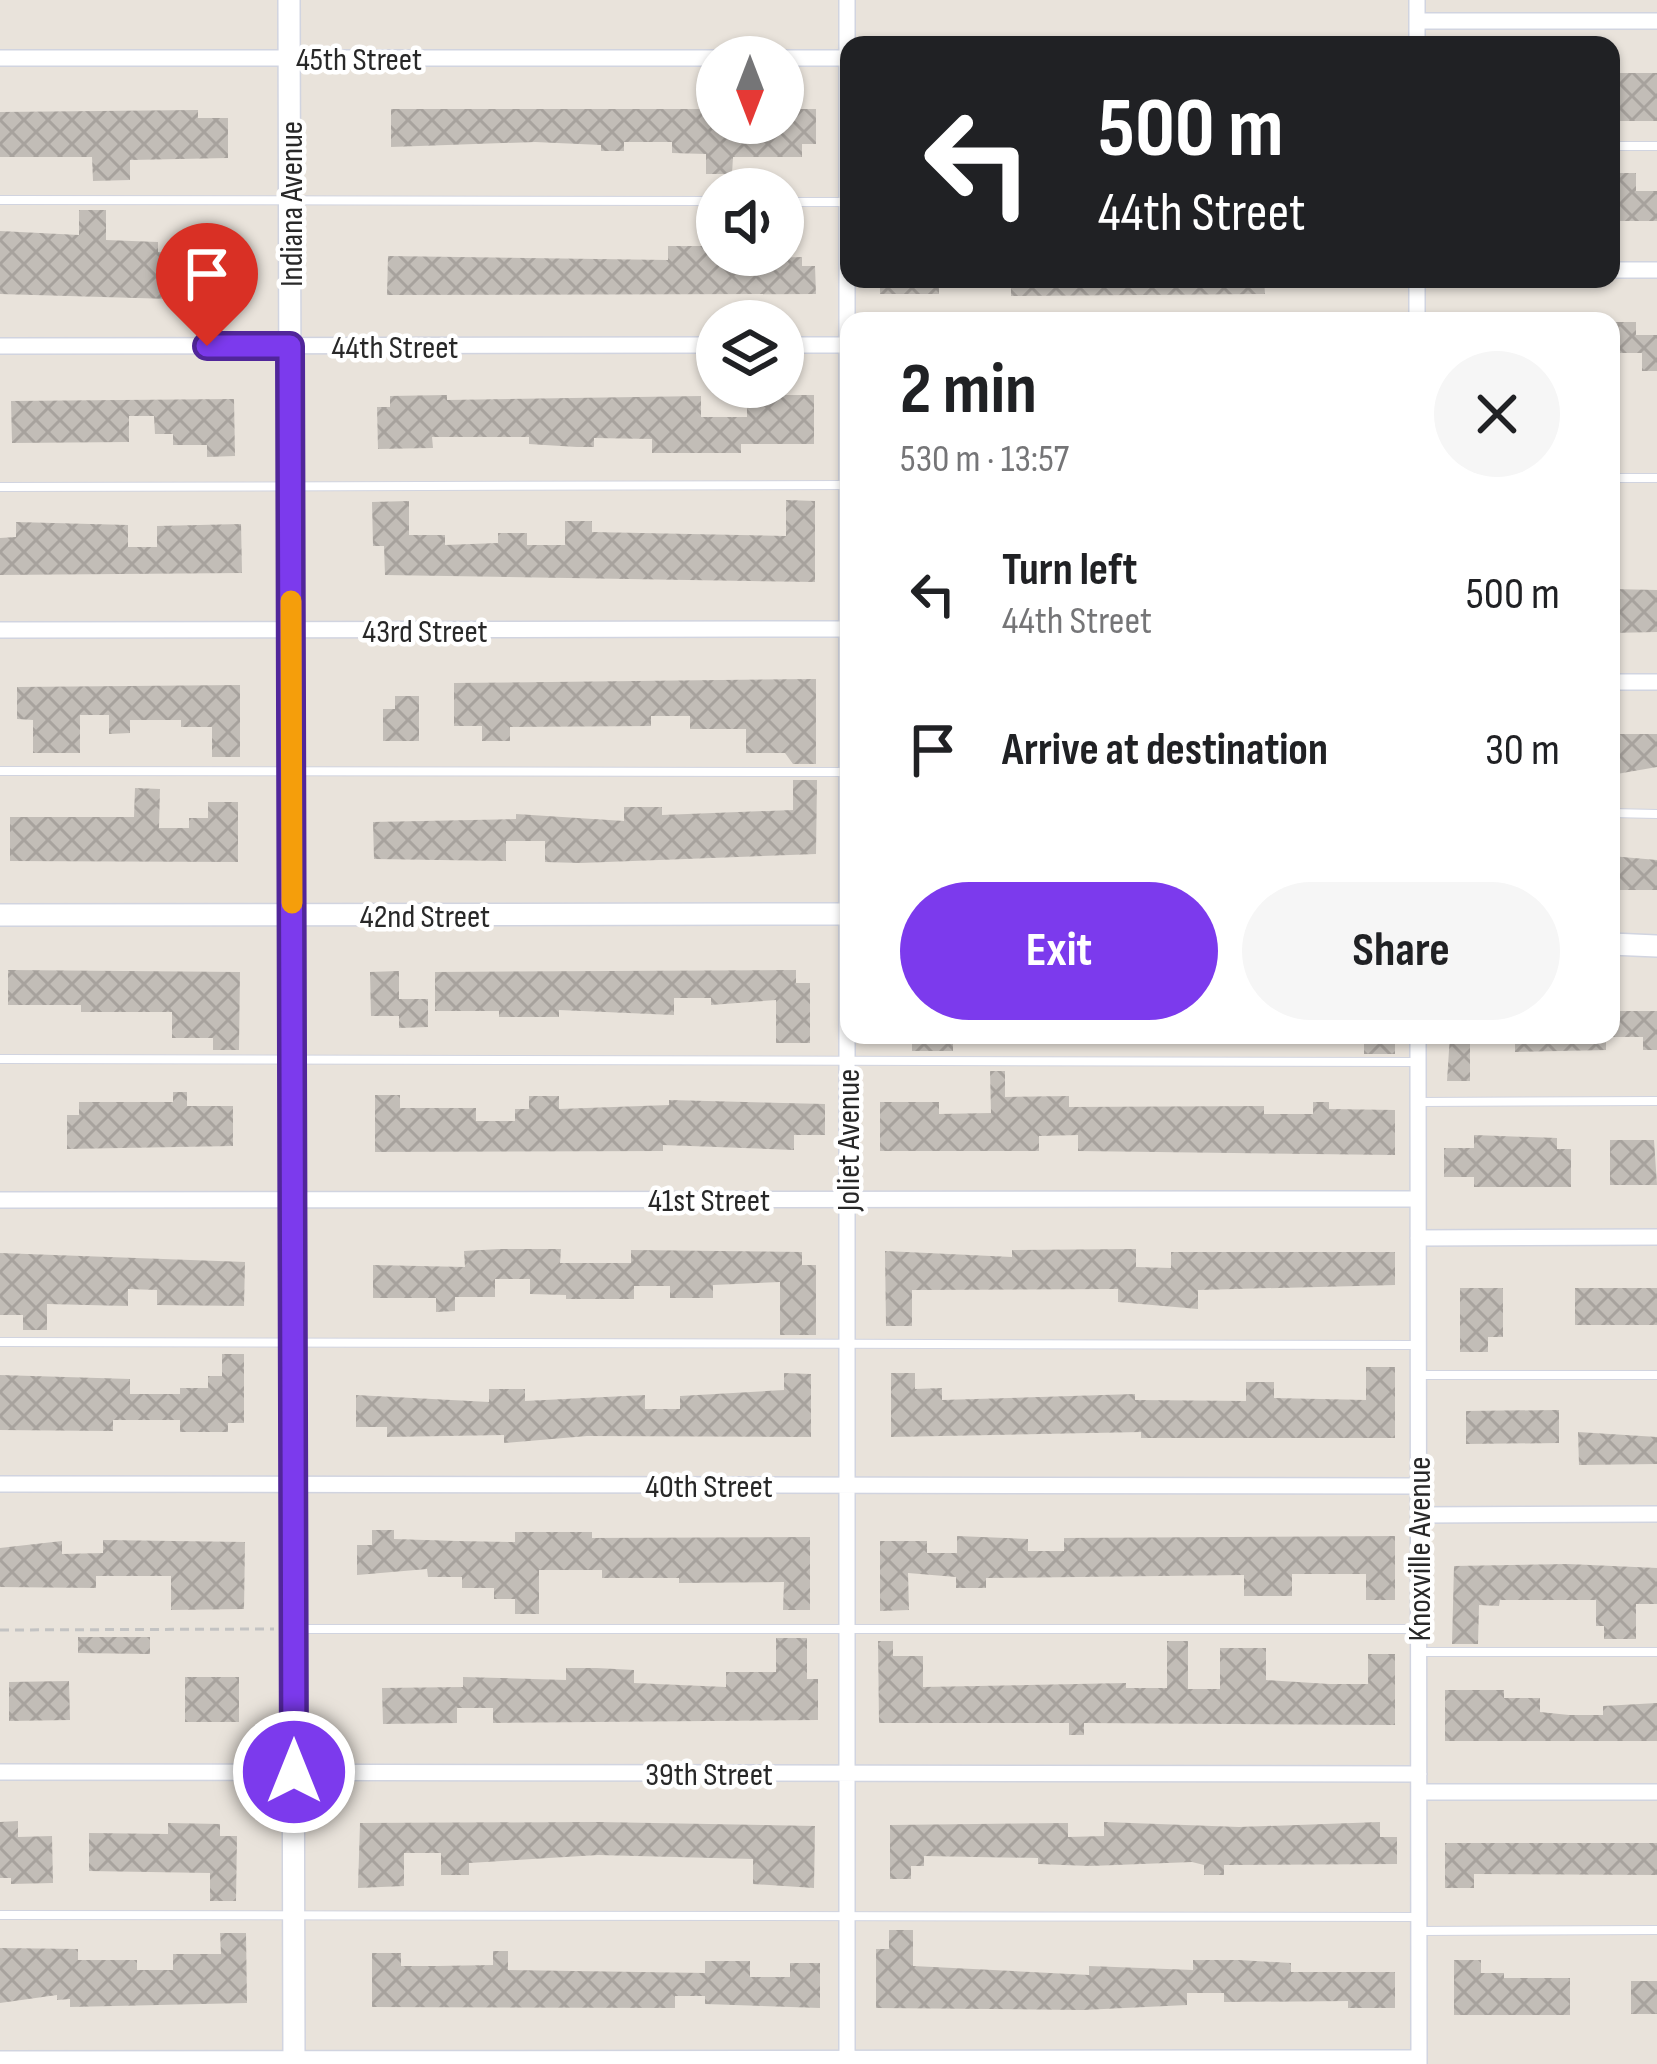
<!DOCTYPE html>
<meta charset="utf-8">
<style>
:root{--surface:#fff;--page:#f6f6f6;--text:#202124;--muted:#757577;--accent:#7c3aed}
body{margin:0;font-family:"Sofia Sans Condensed",sans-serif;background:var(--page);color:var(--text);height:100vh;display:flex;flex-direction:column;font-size:45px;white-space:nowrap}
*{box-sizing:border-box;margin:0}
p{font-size:39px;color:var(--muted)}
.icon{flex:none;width:66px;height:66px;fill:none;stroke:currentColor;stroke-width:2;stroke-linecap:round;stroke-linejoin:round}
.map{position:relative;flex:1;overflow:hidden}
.side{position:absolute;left:840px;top:312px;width:780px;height:732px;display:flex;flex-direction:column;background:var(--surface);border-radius:24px;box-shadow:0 3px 9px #0004}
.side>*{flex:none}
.hud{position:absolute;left:840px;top:36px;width:780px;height:252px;border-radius:24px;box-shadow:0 3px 9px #0004;background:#202124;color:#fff;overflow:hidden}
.needle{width:78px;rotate:180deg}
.buttons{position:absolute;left:696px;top:36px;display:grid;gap:24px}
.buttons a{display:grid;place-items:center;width:108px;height:108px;border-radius:50%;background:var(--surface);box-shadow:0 3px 9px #0004;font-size:60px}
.pin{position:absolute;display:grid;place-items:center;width:102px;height:102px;color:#fff;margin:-123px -51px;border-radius:50% 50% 50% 0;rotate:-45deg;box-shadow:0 0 12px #0007}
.pin .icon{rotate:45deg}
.me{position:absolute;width:132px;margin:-66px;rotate:0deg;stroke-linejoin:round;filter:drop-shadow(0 0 9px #0008)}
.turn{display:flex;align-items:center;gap:42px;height:252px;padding:0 60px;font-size:54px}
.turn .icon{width:156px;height:156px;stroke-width:2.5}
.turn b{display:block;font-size:84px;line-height:102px}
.round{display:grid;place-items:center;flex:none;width:126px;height:126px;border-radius:63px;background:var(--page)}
.summary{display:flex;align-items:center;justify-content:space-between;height:204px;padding:0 60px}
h1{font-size:72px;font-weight:700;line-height:90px}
.button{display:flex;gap:24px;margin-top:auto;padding:24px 60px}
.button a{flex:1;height:138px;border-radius:72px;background:var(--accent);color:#fff;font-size:48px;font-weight:700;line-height:138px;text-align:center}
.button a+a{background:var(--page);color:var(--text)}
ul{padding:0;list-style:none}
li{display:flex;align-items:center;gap:36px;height:156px;padding:0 60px}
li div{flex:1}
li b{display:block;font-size:45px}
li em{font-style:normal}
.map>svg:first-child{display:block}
.building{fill:url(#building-cross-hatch)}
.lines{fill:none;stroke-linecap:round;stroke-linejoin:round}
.lane-casing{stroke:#d1d4e0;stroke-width:10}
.street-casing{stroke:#d1d4e0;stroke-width:18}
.secondary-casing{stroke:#d1d4e0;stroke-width:24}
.path{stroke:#c3c3c3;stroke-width:3;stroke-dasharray:9 6;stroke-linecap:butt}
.lane{stroke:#fff;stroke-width:8}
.street{stroke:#fff;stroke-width:15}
.secondary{stroke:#fff;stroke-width:21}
.route-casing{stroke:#51269a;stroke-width:30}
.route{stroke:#7c3aed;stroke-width:21}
.slow{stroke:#f59e0b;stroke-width:21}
.labels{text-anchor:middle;stroke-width:9;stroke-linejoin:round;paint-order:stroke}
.street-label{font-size:33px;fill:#282828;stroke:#fff}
</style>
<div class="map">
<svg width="1657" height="2064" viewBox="0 0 1657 2064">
<defs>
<pattern id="building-cross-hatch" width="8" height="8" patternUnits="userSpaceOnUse" patternTransform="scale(3)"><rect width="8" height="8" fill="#c2bdb7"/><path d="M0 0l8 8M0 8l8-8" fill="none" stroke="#a7a29d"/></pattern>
</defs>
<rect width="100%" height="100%" fill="#e9e3db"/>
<path class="building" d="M 1611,73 L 1657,73 L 1657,121 L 1611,121 Z
M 391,109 L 717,109 L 717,123 L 783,123 L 783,109 L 816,109 L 816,144 L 802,144 L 802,157 L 733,157 L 732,174 L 706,174 L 706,154 L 672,153 L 672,142 L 624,142 L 624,151 L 601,151 L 601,145 L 535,142 L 391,147 Z
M 198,110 L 198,118 L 228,118 L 228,158 L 130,160 L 130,180 L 93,181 L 92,157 L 0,157 L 0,112 Z
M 1611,173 L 1636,173 L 1636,191 L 1657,191 L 1657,221 L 1611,221 Z
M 79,210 L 106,210 L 106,240 L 158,242 L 158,252 L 191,252 L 191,239 L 221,240 L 220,265 L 206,264 L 205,300 L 0,294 L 0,231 L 79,235 Z
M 668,246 L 713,246 L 713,260 L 802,257 L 802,266 L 815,266 L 816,294 L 387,295 L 388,256 L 668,260 Z
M 880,279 L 939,279 L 939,294 L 880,294 Z
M 1011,279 L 1264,279 L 1265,294 L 1011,296 Z
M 1611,322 L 1636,322 L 1636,335 L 1657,335 L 1657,371 L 1642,371 L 1642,353 L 1611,353 Z
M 447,395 L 447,400 L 701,396 L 701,417 L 747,417 L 747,395 L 814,395 L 814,444 L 741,444 L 741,453 L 652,453 L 652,439 L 594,438 L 594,447 L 577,447 L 529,444 L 529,437 L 432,437 L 433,448 L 378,449 L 377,407 L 390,407 L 390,396 Z
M 234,399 L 235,456 L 207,457 L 207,445 L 173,445 L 173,434 L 155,434 L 154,416 L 129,416 L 129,442 L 12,443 L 11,401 Z
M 786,500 L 815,501 L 815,582 L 385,575 L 384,546 L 373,546 L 372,502 L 409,501 L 409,535 L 445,535 L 445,545 L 498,543 L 498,533 L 527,533 L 527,545 L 565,545 L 565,521 L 592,521 L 592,532 L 786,536 Z
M 16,522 L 128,525 L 128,547 L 157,547 L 157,526 L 241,524 L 242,573 L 0,575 L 0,538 L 16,537 Z
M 1611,589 L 1657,590 L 1657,632 L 1611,633 Z
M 816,679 L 816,764 L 793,764 L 785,753 L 746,753 L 746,729 L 690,729 L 690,716 L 651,716 L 651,726 L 510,727 L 510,741 L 482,741 L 482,726 L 454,726 L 454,683 Z
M 240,685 L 240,757 L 212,757 L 212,727 L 181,727 L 181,720 L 130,720 L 130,733 L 109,734 L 109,715 L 80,715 L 80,753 L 33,753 L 33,720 L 17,719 L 17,687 Z
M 395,696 L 419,696 L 419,741 L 383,741 L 383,709 L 395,709 Z
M 1611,734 L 1657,734 L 1657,767 L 1611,775 Z
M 793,780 L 817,780 L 816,854 L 580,863 L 545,862 L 545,841 L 506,841 L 506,861 L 374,859 L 373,822 L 516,819 L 516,814 L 624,821 L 624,807 L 662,807 L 662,815 L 793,810 Z
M 135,788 L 160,789 L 159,828 L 189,828 L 189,818 L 208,818 L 208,802 L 238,802 L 238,862 L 10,861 L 10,817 L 134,817 Z
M 1611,856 L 1657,860 L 1657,890 L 1611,890 Z
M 8,970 L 240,972 L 239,1050 L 213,1050 L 213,1038 L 172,1038 L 172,1012 L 81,1012 L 81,1005 L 8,1005 Z
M 796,970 L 796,983 L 810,983 L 810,1043 L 776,1043 L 776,1000 L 711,1005 L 711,998 L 674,998 L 674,1015 L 559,1010 L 559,1017 L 499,1017 L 499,1011 L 435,1011 L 435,972 Z
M 399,971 L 399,999 L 428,999 L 428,1027 L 399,1028 L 399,1016 L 371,1016 L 370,972 Z
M 1611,1011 L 1657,1011 L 1657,1050 L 1643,1050 L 1643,1037 L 1611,1037 Z
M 912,1035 L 953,1035 L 953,1051 L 912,1051 Z
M 1364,1035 L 1395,1035 L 1395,1054 L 1364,1054 Z
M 1450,1035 L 1470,1035 L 1470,1081 L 1447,1081 Z
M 1515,1035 L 1606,1035 L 1606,1050 L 1515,1052 Z
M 990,1071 L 1005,1071 L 1005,1097 L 1069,1096 L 1069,1107 L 1264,1106 L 1264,1114 L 1313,1114 L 1313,1102 L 1329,1102 L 1329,1109 L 1395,1110 L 1395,1155 L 1078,1151 L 1078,1135 L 1039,1136 L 1039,1151 L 880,1151 L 880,1102 L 939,1102 L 939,1114 L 991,1113 Z
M 173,1092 L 187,1092 L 187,1106 L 233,1106 L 233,1146 L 67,1149 L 67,1115 L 79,1115 L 79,1102 L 173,1102 Z
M 375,1095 L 400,1095 L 400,1108 L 476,1108 L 476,1121 L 515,1121 L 515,1109 L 529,1109 L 529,1096 L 559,1096 L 559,1109 L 669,1105 L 669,1100 L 825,1104 L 825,1135 L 794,1135 L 794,1150 L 663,1145 L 663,1151 L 375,1152 Z
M 1474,1135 L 1557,1138 L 1557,1149 L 1571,1149 L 1571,1187 L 1474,1187 L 1474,1177 L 1444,1177 L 1444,1148 L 1474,1148 Z
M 1610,1140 L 1654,1140 L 1657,1185 L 1610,1185 Z
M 500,1249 L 561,1249 L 560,1263 L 631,1263 L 631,1250 L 802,1252 L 802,1265 L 816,1265 L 816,1335 L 780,1335 L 780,1282 L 713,1285 L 713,1298 L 670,1298 L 670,1286 L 634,1286 L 634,1299 L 566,1299 L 566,1295 L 530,1294 L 530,1279 L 495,1279 L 495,1297 L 455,1297 L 455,1311 L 436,1312 L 436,1298 L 373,1298 L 373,1265 L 465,1267 L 464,1251 Z
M 1136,1249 L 1136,1267 L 1171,1268 L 1171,1252 L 1395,1252 L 1395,1285 L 1198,1290 L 1198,1309 L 1118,1302 L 1118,1289 L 912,1290 L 912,1326 L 886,1326 L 885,1251 L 1012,1257 L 1012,1250 Z
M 0,1253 L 245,1262 L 244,1306 L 157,1305 L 157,1290 L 128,1289 L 128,1306 L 47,1304 L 47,1330 L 23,1330 L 23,1315 L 0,1315 Z
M 1460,1288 L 1503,1288 L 1503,1337 L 1488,1337 L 1488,1352 L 1460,1352 Z
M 1575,1288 L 1657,1288 L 1657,1325 L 1575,1325 Z
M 222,1354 L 244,1354 L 244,1423 L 228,1423 L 228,1432 L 180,1432 L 180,1420 L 113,1420 L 113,1431 L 0,1430 L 0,1375 L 130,1379 L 130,1394 L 180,1394 L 180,1388 L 208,1388 L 208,1376 L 222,1376 Z
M 1366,1367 L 1395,1367 L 1395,1438 L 1141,1438 L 1141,1432 L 891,1437 L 891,1373 L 915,1373 L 915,1389 L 942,1388 L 942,1400 L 1135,1394 L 1135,1400 L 1246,1401 L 1246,1382 L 1274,1382 L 1274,1398 L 1366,1400 Z
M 784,1373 L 811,1374 L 811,1437 L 587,1436 L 504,1443 L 504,1435 L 387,1437 L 387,1427 L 356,1427 L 356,1395 L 489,1402 L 489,1389 L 525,1389 L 525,1401 L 645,1395 L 645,1409 L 680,1409 L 680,1396 L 784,1390 Z
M 1559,1410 L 1559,1443 L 1466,1444 L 1466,1411 Z
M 1578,1432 L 1657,1437 L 1657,1464 L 1579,1465 Z
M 372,1530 L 394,1530 L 394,1539 L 456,1541 L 515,1542 L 515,1532 L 592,1532 L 592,1538 L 810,1537 L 810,1610 L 783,1610 L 784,1582 L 679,1583 L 679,1578 L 602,1578 L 602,1570 L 539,1570 L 539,1614 L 515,1614 L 515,1599 L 494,1599 L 494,1588 L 462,1588 L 462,1577 L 428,1577 L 427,1569 L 357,1575 L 357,1545 L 372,1545 Z
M 957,1536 L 1028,1539 L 1028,1551 L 1064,1551 L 1064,1538 L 1395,1536 L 1395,1600 L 1366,1600 L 1366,1574 L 1292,1574 L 1292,1596 L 1244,1596 L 1244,1575 L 986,1578 L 986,1588 L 956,1588 L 956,1577 L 908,1573 L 909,1610 L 880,1611 L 880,1541 L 927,1541 L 927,1553 L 957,1553 Z
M 103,1540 L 245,1542 L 244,1609 L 171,1610 L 171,1576 L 96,1576 L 96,1588 L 0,1587 L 0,1548 L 62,1541 L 62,1554 L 103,1553 Z
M 1568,1564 L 1657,1568 L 1657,1604 L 1636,1604 L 1636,1639 L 1604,1639 L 1604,1626 L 1596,1626 L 1596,1600 L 1500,1600 L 1499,1606 L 1479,1605 L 1478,1644 L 1452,1644 L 1454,1566 Z
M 78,1637 L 150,1637 L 150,1654 L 78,1653 Z
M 776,1638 L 807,1638 L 807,1679 L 818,1679 L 818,1720 L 493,1723 L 493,1708 L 457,1708 L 457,1723 L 383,1724 L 382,1688 L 463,1687 L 463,1677 L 566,1680 L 566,1668 L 597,1668 L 634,1670 L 634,1683 L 726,1687 L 726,1672 L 776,1672 Z
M 878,1641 L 893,1641 L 893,1656 L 923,1656 L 923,1687 L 1126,1683 L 1126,1688 L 1167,1688 L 1167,1641 L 1188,1641 L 1188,1689 L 1220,1689 L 1220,1648 L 1266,1648 L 1266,1680 L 1329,1684 L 1368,1684 L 1368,1654 L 1395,1654 L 1395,1725 L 1084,1723 L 1084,1735 L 1069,1735 L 1069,1723 L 879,1723 Z
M 185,1677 L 239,1677 L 239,1722 L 185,1722 Z
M 69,1681 L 70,1720 L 9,1721 L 9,1682 Z
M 1445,1690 L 1504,1690 L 1504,1698 L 1540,1698 L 1540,1712 L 1569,1715 L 1603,1715 L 1603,1706 L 1657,1703 L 1657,1741 L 1445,1741 Z
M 18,1821 L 18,1837 L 52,1836 L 53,1883 L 11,1884 L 11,1878 L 0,1878 L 0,1822 Z
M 598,1822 L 815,1826 L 814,1888 L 753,1884 L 753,1859 L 598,1855 L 469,1863 L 469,1875 L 441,1875 L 441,1853 L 404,1853 L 404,1886 L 358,1888 L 360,1823 Z
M 1104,1822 L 1239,1827 L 1380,1822 L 1380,1837 L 1397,1837 L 1397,1864 L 1224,1865 L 1224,1875 L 1204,1875 L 1204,1865 L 1192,1862 L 1090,1866 L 1038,1864 L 1038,1858 L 924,1856 L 924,1866 L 911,1866 L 911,1879 L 890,1879 L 890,1825 L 1068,1823 L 1068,1837 L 1104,1836 Z
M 168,1823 L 220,1824 L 220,1836 L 237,1836 L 236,1901 L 210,1901 L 210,1873 L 89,1871 L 89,1833 L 168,1834 Z
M 1445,1843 L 1657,1843 L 1657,1875 L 1474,1874 L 1474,1888 L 1445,1888 Z
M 889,1930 L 913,1930 L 913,1966 L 1089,1975 L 1089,1966 L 1193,1970 L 1193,1960 L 1239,1960 L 1291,1963 L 1291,1972 L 1395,1972 L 1395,2008 L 1348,2008 L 1348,2001 L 1224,2002 L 1224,1993 L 1187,1993 L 1187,2005 L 1083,2010 L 876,2008 L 876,1949 L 889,1949 Z
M 220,1933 L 246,1933 L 247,2003 L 70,2007 L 70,1999 L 57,2000 L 57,1995 L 0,2003 L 0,1948 L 78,1949 L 78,1960 L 137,1960 L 137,1970 L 173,1970 L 173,1954 L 221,1954 Z
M 493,1951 L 508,1951 L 508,1970 L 705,1973 L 705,1961 L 750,1961 L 750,1977 L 790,1977 L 790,1963 L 820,1963 L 820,2008 L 705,2004 L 705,1996 L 675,1996 L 675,2008 L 372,2007 L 372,1953 L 401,1953 L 401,1966 L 437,1966 L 493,1965 Z
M 1454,1960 L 1481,1960 L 1481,1973 L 1504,1973 L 1504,1978 L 1570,1978 L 1570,2015 L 1454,2015 Z
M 1631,1981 L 1657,1981 L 1657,2014 L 1631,2014 Z"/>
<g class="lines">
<g class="lane-casing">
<path id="lane" d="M 1611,146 L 1657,146
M 0,200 L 717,201
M 783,202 L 848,202
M 1611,478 L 1657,478
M 0,487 L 848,485
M 0,771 L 848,772
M 1611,813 L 1657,814
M 0,1059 L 1416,1062
M 1419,1102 L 1657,1101
M 0,1342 L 1417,1345
M 1418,1375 L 1657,1375
M 295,1629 L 1419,1629
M 1420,1652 L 1657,1652
M 0,1915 L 1417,1917
M 1419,1931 L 1657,1930"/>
</g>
<g class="street-casing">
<path id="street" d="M 847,0 L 847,2064
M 1417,0 L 1417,45
M 1417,21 L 1657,21
M 0,58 L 717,58
M 783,58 L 849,58
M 1611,270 L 1657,270
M 1417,279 L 1417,321
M 783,345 L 849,345
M 0,346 L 717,345
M 0,630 L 849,629
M 1611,682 L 1657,682
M 1418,1035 L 1419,2064
M 0,1200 L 1418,1199
M 1418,1238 L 1657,1237
M 0,1484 L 1419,1486
M 1419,1515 L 1657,1514
M 0,1772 L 1419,1774
M 1419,1792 L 1657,1792
M 0,2059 L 1419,2058"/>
</g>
<g class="secondary-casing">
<path id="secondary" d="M 289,0 L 294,2064
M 0,915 L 849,914
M 1611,944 L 1657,946"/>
</g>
<path class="path" d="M 0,1630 L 274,1629"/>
<use href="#lane" class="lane"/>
<use href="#street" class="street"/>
<use href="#secondary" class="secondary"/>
</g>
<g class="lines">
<g class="route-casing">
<path id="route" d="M 207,346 L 290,346 L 294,1772"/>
</g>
<use href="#route" class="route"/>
<path class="slow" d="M 291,601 L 292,903"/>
</g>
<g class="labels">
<g class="street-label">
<text x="359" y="70">45th Street</text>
<text transform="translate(290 204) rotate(-90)" y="12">Indiana Avenue</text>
<text x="395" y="358">44th Street</text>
<text x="425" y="642">43rd Street</text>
<text x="425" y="927">42nd Street</text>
<text transform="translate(847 1140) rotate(-90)" y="12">Joliet Avenue</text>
<text x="709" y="1211">41st Street</text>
<text x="709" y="1497">40th Street</text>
<text transform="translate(1418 1549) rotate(-90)" y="12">Knoxville Avenue</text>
<text x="709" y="1785">39th Street</text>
</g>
</g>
</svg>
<div class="buttons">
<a><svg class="needle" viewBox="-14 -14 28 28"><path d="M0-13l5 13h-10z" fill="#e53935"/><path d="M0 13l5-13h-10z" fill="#757577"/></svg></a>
<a><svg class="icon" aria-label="sound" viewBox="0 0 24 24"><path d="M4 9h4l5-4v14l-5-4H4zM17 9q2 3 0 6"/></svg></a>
<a><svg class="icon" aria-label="layers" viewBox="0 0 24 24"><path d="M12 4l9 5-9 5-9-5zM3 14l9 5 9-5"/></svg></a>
</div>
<div class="pin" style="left:207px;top:346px;background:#d93025"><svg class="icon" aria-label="arrive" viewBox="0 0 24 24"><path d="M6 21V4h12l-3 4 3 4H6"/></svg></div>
<svg class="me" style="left:294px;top:1772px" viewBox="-20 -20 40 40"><circle r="17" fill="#7c3aed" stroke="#fff" stroke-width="3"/><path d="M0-11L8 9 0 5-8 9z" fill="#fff"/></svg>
<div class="hud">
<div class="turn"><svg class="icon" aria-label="left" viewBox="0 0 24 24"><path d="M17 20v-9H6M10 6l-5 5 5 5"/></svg><div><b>500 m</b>44th Street</div></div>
</div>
<section class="side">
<div class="summary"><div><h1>2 min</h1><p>530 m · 13:57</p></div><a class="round"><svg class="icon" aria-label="close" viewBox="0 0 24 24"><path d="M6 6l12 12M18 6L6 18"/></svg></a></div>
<ul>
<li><svg class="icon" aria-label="left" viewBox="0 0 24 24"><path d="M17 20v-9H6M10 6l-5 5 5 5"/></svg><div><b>Turn left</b><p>44th Street</p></div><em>500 m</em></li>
<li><svg class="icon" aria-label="arrive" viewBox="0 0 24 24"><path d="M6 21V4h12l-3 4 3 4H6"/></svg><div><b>Arrive at destination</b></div><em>30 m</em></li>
</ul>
<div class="button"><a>Exit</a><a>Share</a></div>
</section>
</div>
